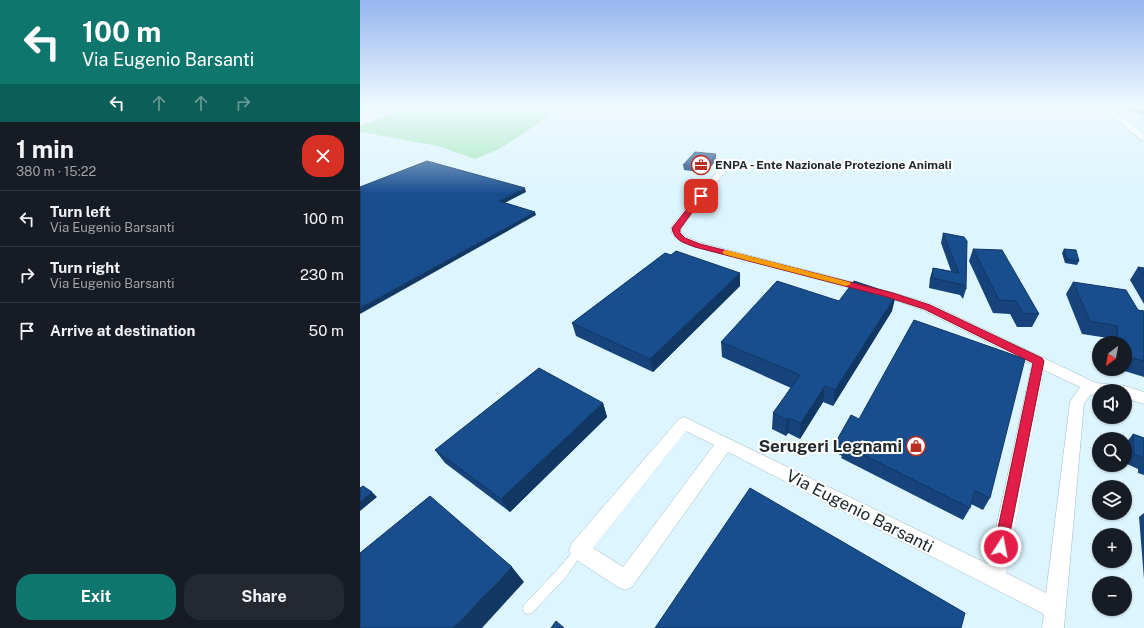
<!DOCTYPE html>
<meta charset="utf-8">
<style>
:root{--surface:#171b24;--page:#242831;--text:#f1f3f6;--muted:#9ea1a6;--line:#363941;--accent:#0f766e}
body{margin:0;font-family:"Public Sans",sans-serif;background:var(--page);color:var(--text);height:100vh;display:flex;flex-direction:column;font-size:15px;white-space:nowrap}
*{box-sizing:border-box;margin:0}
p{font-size:13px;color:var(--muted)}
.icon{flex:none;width:22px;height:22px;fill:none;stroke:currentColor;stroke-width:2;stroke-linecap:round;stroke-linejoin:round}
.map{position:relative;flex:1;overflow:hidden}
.panel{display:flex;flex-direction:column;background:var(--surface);width:360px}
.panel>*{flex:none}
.top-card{background:#0f766e;color:#fff;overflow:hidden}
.needle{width:26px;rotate:211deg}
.buttons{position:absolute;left:732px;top:336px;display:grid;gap:8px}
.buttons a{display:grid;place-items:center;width:40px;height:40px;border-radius:50%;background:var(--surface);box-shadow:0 1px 3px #0004;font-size:20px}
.pin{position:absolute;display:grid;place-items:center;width:34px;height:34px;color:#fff;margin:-17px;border-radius:8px;box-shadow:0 2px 6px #0006}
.me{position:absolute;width:44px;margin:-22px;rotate:11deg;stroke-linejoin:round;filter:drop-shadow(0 0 3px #0008)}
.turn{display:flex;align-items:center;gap:14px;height:84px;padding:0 16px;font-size:18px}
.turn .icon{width:52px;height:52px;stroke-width:2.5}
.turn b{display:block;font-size:28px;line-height:34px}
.lanes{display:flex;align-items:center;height:38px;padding:0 16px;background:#0003;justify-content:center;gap:20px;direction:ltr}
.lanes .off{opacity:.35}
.round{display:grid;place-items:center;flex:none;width:42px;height:42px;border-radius:16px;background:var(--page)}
.summary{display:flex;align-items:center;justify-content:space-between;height:68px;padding:0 16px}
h1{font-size:24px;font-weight:700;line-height:30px}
.primary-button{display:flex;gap:8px;margin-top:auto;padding:8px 16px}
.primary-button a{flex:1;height:46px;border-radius:16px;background:var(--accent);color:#fff;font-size:16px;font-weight:700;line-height:46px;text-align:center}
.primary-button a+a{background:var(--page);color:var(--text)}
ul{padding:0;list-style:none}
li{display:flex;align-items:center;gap:12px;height:56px;padding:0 16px;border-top:1px solid var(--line)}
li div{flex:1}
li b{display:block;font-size:15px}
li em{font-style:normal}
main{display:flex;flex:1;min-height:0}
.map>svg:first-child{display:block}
.green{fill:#a0e6b8}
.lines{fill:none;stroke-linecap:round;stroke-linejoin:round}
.service-casing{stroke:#a1b9c1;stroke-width:1}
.minor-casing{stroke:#a1b9c1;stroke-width:1}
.tertiary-casing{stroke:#a1b9c1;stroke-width:1}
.trunk-casing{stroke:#347874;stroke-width:1}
.service{fill:#fff;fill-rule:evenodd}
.minor{fill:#fff;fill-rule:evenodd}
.tertiary{fill:#fff;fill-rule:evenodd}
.trunk{fill:#66b6af;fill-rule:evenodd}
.wall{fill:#15437a}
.shaded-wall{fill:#113763}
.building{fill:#184e8e;stroke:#113763}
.route{fill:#e11d48;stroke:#92132f}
.slow{fill:#f59e0b}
.labels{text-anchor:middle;stroke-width:4;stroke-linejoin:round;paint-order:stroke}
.far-poi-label{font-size:12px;font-weight:bold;fill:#20292d;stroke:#fff;text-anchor:start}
.near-poi-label{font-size:17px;font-weight:bold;fill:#20292d;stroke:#fff;text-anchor:end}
.near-street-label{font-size:17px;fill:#20292d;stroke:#fff}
</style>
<main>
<section class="panel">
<div class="top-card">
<div class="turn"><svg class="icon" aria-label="left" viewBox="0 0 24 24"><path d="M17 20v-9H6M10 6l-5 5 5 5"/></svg><div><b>100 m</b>Via Eugenio Barsanti</div></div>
<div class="lanes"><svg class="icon" aria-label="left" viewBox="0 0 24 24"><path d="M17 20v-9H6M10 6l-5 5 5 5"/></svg><svg class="icon off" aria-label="ahead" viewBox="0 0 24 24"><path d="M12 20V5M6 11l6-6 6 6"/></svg><svg class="icon off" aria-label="ahead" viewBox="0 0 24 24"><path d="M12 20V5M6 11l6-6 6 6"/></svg><svg class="icon off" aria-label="right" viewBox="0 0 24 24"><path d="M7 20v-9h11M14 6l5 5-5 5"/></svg></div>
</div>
<div class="summary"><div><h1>1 min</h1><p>380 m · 15:22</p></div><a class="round" style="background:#d93025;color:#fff"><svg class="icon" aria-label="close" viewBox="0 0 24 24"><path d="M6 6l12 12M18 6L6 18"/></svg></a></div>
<ul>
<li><svg class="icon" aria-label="left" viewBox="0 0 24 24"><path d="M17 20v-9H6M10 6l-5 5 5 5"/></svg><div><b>Turn left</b><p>Via Eugenio Barsanti</p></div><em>100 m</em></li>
<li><svg class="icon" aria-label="right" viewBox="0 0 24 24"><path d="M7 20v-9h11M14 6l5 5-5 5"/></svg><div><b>Turn right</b><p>Via Eugenio Barsanti</p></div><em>230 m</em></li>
<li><svg class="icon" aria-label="arrive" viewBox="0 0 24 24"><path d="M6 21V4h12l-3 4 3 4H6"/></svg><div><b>Arrive at destination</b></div><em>50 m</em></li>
</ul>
<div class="primary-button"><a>Exit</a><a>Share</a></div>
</section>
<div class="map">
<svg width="784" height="628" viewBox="0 0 784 628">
<rect width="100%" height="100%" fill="#dcf5fe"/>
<path class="green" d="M 54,106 L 205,106 L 141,148 L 115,159 L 78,146 L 0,132 L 0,126 Z"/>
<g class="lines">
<g class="service-casing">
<path id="service" d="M 218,547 L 221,549 L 223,552 L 221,555 L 206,577 L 172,613 L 168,614 L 164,613 L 163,609 L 164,605 L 198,569 L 215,549 Z"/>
</g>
<g class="minor-casing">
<path id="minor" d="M 360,163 L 366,163 L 367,165 L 365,172 L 321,228 L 322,233 L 326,237 L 341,243 L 534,293 L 571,304 L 736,383 L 765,386 L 784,392 L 784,404 L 765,398 L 765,391 L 739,391 L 739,394 L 730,395 L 724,403 L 704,628 L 682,628 L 684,614 L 368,452 L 272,587 L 265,590 L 258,587 L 212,557 L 209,550 L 212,543 L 319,419 L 324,417 L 628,564 L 672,364 L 563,310 L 526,297 L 335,247 L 320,241 L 312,234 L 311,228 L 317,219 L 357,172 ZM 684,370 L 720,387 L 710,402 L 686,593 L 646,573 ZM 326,431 L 354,445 L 263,567 L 233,548 Z"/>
</g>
<g class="tertiary-casing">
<path id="tertiary" d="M 741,106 L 749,106 L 784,134 L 784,140 L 781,140 Z"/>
</g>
<g class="trunk-casing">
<path id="trunk" d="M 762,106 L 775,106 L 784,109 L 784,115 L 763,108 Z"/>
</g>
<use href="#service" class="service"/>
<use href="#minor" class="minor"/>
<use href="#tertiary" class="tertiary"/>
<use href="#trunk" class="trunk"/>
</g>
<path class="wall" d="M 356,154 L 356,160 L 346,173 L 324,170 L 323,165 Z
M 583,233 L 606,289 L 603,299 L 600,295 L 569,288 L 570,278 L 573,268 L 591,271 L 581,243 Z
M 613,249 L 679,314 L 672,327 L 657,327 L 650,314 L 633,313 L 609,261 Z
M 704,249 L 719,261 L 717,265 L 705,263 L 702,253 Z
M 311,255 L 380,273 L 380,286 L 293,372 L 216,336 L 212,323 Z
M 778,267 L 784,268 L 784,304 L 770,280 Z
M 713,282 L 778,310 L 784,311 L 784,377 L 758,369 L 765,369 L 765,343 L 749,343 L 748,338 L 722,334 L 706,294 Z
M 479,301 L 532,311 L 473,406 L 463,402 L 440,439 L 428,433 L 426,436 L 412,429 L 413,413 L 431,388 L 362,357 L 361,342 Z
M 243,403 L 247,417 L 150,512 L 85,463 L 75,450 Z
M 491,415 L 630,498 L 623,510 L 611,504 L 610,508 L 603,520 L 481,458 L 482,456 L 475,452 L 477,440 Z
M 773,434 L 784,438 L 784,475 L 778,473 L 778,469 L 765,463 L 765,444 Z
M 784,513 L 784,579 L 779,517 Z"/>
<path class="shaded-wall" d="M 356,154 L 356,160 L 346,173 L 345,167 Z
M 165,188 L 166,192 L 141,205 L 139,201 Z
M 175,212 L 176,215 L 0,314 L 0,308 Z
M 380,273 L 380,286 L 293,372 L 290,359 Z
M 536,295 L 532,311 L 473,406 L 475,390 Z
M 465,386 L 463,402 L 440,439 L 441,423 Z
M 243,403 L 247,417 L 150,512 L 141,499 Z
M 429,418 L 428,433 L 426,436 L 427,420 Z
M 12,492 L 17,497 L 0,511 L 0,502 Z
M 152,567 L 164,582 L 122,628 L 93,628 Z"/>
<path class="building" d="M 335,152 L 356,154 L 345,167 L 323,165 Z
M 67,161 L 165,188 L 139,201 L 175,212 L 0,308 L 0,187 Z
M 583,233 L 604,237 L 607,241 L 606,289 L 604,285 L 572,278 L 573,268 L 599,273 Z
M 613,249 L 642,250 L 679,314 L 663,313 L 656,301 L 639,300 Z
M 704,249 L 716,250 L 719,261 L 707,259 Z
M 316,251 L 380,273 L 290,359 L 212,323 L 305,253 L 311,255 Z
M 778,267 L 784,268 L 784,276 Z
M 417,281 L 479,301 L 494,281 L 536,295 L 475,390 L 465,386 L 441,423 L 429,418 L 427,420 L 413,413 L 440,375 L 361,342 Z
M 713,282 L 766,290 L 778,310 L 784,311 L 784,361 L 765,356 L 765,343 L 758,343 L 757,326 L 730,321 Z
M 554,320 L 665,359 L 630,498 L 615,491 L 610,508 L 484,445 L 485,444 L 477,440 L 491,415 L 499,419 Z
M 179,368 L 243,403 L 141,499 L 75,450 Z
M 773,434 L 784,438 L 784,458 L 774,454 Z
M 3,486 L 12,492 L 0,502 L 0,488 Z
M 390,488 L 605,613 L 601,628 L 295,628 Z
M 70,496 L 152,567 L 93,628 L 0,628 L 0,553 Z
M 196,621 L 204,628 L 191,628 Z"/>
<linearGradient id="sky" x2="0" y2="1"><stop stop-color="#97b5ef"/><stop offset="0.55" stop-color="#effaff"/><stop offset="1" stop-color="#effaff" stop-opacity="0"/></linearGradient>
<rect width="784" height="194" fill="url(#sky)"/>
<path class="route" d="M 338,195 L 344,196 L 320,229 L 320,233 L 325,238 L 340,244 L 533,293 L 570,305 L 682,358 L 684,361 L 646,553 L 641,555 L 636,553 L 634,547 L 673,363 L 564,309 L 527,297 L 335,247 C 325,243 314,241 312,228 Z"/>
<path class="slow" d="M 366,250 L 489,282 L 491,284 L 486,286 L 363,254 L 363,251 Z"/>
<defs>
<g id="office-ring" transform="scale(1)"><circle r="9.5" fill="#fff" stroke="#bb2e23" stroke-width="1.5"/><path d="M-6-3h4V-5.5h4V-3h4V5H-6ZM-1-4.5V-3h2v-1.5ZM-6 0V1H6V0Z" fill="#bb2e23"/></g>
<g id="shop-ring" transform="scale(1)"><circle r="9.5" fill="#fff" stroke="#bb2e23" stroke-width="1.5"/><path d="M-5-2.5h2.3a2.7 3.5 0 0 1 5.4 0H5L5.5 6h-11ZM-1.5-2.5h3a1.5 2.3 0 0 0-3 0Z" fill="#bb2e23"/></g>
</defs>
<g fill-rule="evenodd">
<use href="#office-ring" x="341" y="165"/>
<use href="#shop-ring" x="556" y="446"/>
</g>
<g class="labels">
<g class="far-poi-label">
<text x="355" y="169">ENPA - Ente Nazionale Protezione Animali</text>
</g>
<g class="near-poi-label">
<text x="542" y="452">Serugeri Legnami</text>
</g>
<g class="near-street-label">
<text transform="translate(500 511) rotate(27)" y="6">Via Eugenio Barsanti</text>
</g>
</g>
</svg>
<div class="buttons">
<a><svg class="needle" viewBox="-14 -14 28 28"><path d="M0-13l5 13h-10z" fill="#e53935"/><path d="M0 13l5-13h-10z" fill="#9ea1a6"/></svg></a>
<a><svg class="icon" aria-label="sound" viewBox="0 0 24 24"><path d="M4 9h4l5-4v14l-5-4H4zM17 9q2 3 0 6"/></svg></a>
<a><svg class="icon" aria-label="search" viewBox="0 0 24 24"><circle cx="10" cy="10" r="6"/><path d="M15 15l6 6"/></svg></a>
<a><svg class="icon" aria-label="layers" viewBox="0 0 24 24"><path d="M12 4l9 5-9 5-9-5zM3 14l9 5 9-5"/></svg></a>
<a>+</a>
<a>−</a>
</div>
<div class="pin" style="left:341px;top:196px;background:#d93025"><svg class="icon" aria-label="arrive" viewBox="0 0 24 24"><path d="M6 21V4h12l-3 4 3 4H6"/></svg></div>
<svg class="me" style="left:641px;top:547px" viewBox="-20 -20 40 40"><circle r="17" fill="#e11d48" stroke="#fff" stroke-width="3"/><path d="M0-11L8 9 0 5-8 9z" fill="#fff"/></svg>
</div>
</main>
